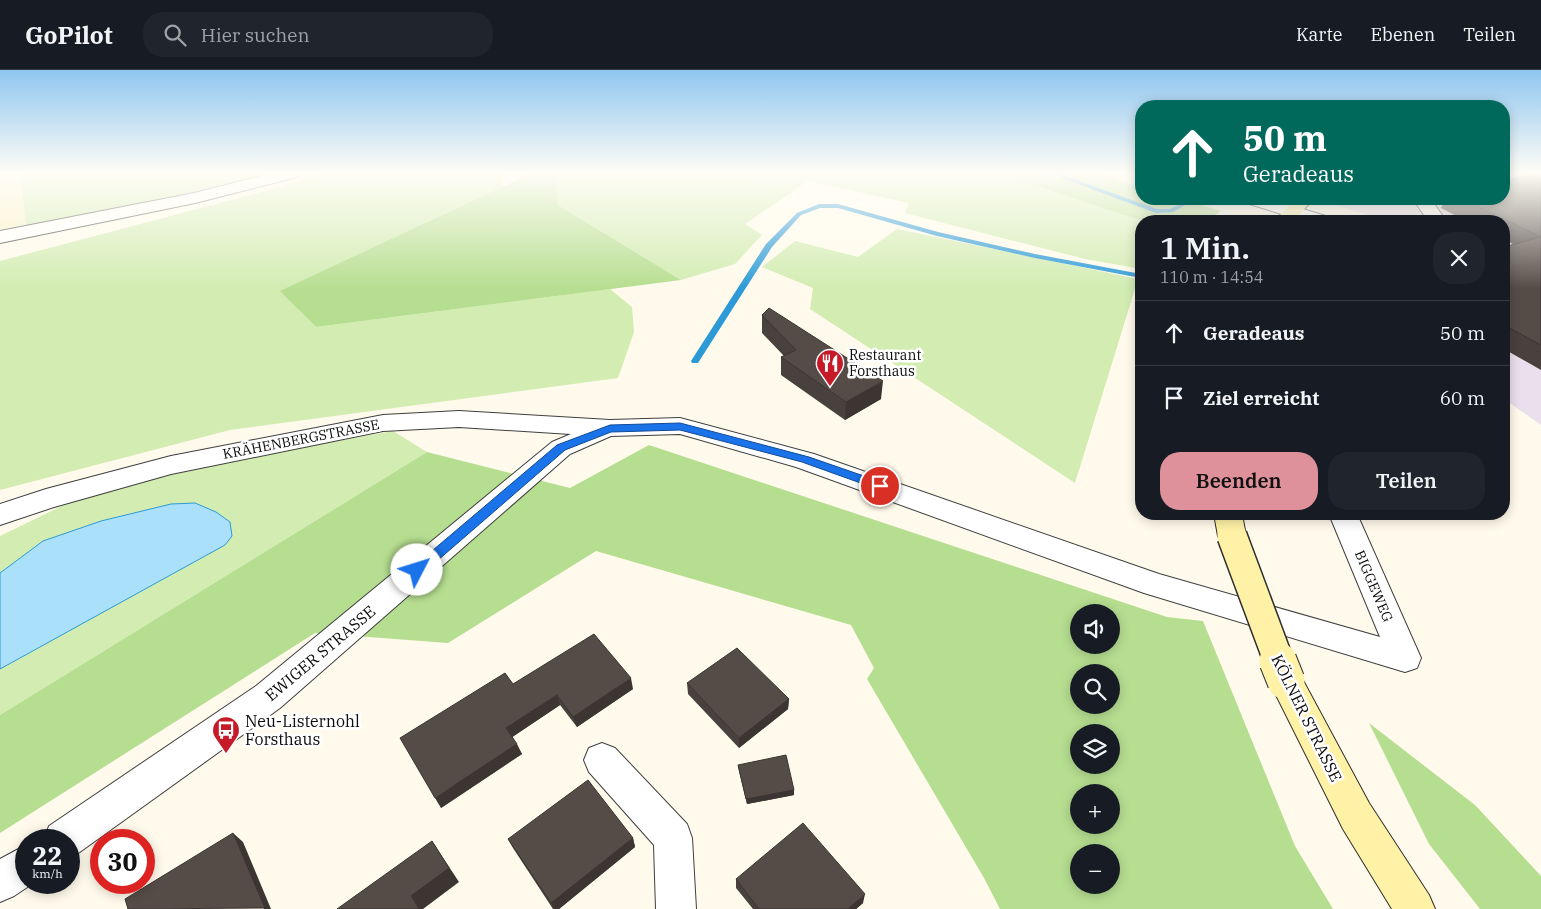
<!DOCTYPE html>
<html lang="de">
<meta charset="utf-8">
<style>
:root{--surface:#171b24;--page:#20242c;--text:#f1f3f6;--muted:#9ea1a6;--line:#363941;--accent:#de919a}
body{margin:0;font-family:"IBM Plex Serif",serif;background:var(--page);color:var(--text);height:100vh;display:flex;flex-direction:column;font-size:19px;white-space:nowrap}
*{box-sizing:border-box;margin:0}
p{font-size:16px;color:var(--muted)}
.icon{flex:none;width:28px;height:28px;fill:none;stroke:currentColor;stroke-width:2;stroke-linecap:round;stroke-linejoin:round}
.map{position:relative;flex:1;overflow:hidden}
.panel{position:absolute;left:1135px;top:145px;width:375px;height:305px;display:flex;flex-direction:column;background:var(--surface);border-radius:20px;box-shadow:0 2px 12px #0003}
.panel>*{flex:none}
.guide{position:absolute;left:1135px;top:30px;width:375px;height:105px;border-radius:20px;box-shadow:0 2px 12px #0003;background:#00695c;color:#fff;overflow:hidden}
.fabs{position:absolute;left:1070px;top:534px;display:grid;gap:10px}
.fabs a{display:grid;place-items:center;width:50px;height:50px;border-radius:50%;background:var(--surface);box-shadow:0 2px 12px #0003;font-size:25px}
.speed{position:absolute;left:15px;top:759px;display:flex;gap:10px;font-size:25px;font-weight:700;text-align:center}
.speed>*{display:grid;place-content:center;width:65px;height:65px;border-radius:50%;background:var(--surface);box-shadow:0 2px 12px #0003;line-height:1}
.speed small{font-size:12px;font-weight:400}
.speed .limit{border:8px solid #d22;background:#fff;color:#111}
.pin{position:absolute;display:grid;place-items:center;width:42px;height:42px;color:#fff;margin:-21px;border:2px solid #fff;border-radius:50%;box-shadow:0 1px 5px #0007}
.me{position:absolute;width:55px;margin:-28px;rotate:50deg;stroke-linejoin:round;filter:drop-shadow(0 0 4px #0008)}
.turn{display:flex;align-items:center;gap:18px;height:105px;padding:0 25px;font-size:22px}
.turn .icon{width:65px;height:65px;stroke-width:2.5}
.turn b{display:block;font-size:35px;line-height:42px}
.round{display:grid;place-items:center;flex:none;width:52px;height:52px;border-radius:20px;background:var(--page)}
.headline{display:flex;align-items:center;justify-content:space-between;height:85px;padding:0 25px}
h1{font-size:30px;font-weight:600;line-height:38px}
.cta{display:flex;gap:10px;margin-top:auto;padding:10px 25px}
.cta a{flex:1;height:58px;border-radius:20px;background:var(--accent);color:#111;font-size:20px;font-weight:600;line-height:58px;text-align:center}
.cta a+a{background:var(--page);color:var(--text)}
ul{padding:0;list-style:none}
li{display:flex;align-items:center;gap:15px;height:65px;padding:0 25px;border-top:1px solid var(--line)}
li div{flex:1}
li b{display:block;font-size:19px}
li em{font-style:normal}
header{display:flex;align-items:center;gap:30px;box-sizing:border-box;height:70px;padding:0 25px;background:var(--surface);border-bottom:1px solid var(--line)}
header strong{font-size:24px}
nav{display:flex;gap:28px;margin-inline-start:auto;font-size:18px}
.search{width:350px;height:45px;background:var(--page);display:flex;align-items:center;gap:12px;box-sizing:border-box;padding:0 18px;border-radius:20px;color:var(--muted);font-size:19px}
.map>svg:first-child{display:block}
.industrial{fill:#eadfec}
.farmland{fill:#f7f1c9}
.green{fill:#d2ecb2}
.forest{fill:#b6de90;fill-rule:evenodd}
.water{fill:#abe0fb;stroke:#2d9ad7}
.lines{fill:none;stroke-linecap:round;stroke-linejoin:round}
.stream{fill:#2d9ad7;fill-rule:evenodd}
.minor-casing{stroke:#3f3f3f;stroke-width:2}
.secondary-casing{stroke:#2e2e2e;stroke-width:2}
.minor{fill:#fff;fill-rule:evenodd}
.secondary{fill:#fff2a6;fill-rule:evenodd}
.secondary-bridge-far1-casing{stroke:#2e2e2e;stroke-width:32;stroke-linecap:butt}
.secondary-bridge-casing{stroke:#2e2e2e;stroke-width:39;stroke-linecap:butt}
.secondary-bridge-far1{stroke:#fff2a6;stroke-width:29}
.secondary-bridge{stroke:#fff2a6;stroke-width:37}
.wall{fill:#49413d}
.shaded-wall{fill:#3c3532}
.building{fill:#554c47;stroke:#3c3532}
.route{fill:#1a73e8;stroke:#114b97}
.labels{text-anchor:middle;stroke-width:5;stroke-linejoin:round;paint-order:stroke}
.poi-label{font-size:14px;fill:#0c0c0c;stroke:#fff;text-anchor:start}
.street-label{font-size:14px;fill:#0c0c0c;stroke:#fff}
.near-street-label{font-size:16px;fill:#0c0c0c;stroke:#fff}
.near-poi-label{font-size:16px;fill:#0c0c0c;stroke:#fff;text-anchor:start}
</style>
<header>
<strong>GoPilot</strong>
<div class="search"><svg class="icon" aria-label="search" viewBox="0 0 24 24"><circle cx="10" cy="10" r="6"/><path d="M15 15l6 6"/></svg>Hier suchen</div>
<nav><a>Karte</a><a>Ebenen</a><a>Teilen</a></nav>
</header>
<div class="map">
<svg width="1541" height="839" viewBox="0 0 1541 839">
<rect width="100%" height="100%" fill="#fffaeb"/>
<path class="industrial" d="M 1504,102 L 1541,102 L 1541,355 L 1504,329 L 1504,151 L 1386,151 L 1316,129 L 1504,129 Z"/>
<path class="farmland" d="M 0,102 L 20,102 L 26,156 L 0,160 Z"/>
<path class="green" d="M 20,102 L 276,102 L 148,132 L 26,156 Z
M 324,102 L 503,102 L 502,117 L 281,221 L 316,257 L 610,219 L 632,237 L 634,262 L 618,308 L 230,360 L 0,420 L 0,191 L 265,121 Z
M 555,102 L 993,102 L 1136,149 L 1147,151 L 1141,151 L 1141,199 L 1085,189 L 905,143 L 909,133 L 808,111 L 745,154 L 762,165 L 735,194 L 681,210 L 558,135 Z
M 897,159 L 1138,209 L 1075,413 L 810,239 L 813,218 L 762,197 L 795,171 L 858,187 Z
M 393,361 L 427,382 L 0,645 L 0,466 L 70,432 L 209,394 Z"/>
<path class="forest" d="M 534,102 L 555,102 L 558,135 L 681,210 L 316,257 L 280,221 Z
M 993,102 L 1092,102 L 1141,117 L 1141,129 L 1180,129 L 1221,141 L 1207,151 L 1147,151 L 1136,149 Z
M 649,375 L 1167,547 L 1203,551 L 1295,776 L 1333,839 L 1000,839 L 984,808 L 867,609 L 874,598 L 851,555 L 596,481 L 448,573 L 315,563 L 0,763 L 0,645 L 427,382 L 570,418 ZM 1079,542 L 1111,542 L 1111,575 L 1079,575 ZM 1079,602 L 1111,602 L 1111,635 L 1079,635 ZM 1079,662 L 1111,662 L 1111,695 L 1079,695 ZM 1079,722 L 1111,722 L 1111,755 L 1079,755 ZM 1079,782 L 1111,782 L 1111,815 L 1079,815 Z
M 1369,653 L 1475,735 L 1541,806 L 1541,839 L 1480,839 L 1429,774 Z"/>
<path class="water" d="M 195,433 L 216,442 L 230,452 L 232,466 L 225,475 L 0,599 L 0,503 L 43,471 L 101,451 L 171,434 Z"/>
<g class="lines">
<path class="stream" d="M 1046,102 L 1054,102 L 1157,139 L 1170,139 L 1189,129 L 1196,129 L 1173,142 L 1156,143 Z
M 819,134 L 838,134 L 938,162 L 1035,184 L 1141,204 L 1141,208 L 1035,188 L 937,166 L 838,138 L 820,138 L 801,145 L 772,177 L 698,293 L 692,293 L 691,291 L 766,174 L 797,143 Z"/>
<g class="minor-casing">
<path id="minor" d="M 277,102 L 304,102 L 301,106 L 195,133 L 0,173 L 0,161 L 194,123 Z
M 1243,129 L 1270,129 L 1329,147 L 1331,151 L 1304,151 L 1246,133 Z
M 1413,129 L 1431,129 L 1446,151 L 1428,151 Z
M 459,341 L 610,350 L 680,348 L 814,384 L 1159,504 L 1380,567 L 1329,444 L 1357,444 L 1421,588 L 1417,598 L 1405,602 L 1144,523 L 796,397 L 680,364 L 611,366 L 570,384 L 280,638 L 77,784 L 69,787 L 69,770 L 44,770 L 49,756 L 256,616 L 552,372 L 571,364 L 459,357 L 383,361 L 171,404 L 54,437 L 0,455 L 0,434 L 46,419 L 171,386 L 383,345 Z
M 602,673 L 615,678 L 687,754 L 692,768 L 696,839 L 656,839 L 654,775 L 589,702 L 584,690 L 589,678 Z
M 26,775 L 26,812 L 35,812 L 14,826 L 0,832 L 0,789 Z"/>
</g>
<g class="secondary-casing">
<path id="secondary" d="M 1294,129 L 1313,129 L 1294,151 L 1275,151 Z
M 1214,444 L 1242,444 L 1246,466 L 1242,474 L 1232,477 L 1222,474 L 1218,466 Z
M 1286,596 L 1298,601 L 1369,733 L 1429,825 L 1435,839 L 1392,839 L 1343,759 L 1269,611 L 1274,601 Z"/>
</g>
<use href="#minor" class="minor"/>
<use href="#secondary" class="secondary"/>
<g class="secondary-bridge-far1-casing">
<path id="secondary-bridge-far1" d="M 1232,466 L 1279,592"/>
</g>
<g class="secondary-bridge-casing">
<path id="secondary-bridge" d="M 1278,591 L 1286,611"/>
</g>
<use href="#secondary-bridge-far1" class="secondary-bridge-far1"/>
<use href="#secondary-bridge" class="secondary-bridge"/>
</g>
<path class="wall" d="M 1519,102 L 1541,102 L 1541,300 L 1504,279 L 1504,177 L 1513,174 L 1504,170 L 1504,151 L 1466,151 L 1441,138 L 1446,129 L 1504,129 L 1526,105 Z
M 762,245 L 881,329 L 845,350 L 781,305 L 781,287 L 784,286 L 762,263 Z
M 687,613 L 789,629 L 788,639 L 739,678 L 688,624 Z
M 513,614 L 633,619 L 577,657 L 560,635 L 512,667 L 522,684 L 441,738 Z
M 738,695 L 794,720 L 794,725 L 747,734 L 739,701 Z
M 633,768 L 635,777 L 559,839 L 553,839 L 513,778 L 508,769 Z
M 736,809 L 863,833 L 856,839 L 753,839 L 736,818 Z"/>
<path class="shaded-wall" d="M 883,311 L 881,329 L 845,350 L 846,332 Z
M 631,608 L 633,619 L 577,657 L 573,647 Z
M 557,625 L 560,635 L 511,668 L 506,658 Z
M 789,629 L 788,639 L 739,678 L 739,668 Z
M 517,674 L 522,684 L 441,738 L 435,728 Z
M 794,720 L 794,725 L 747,734 L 746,729 Z
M 233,763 L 243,772 L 271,839 L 264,839 Z
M 633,768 L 635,777 L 559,839 L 554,839 L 551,833 Z
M 432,771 L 459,812 L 423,839 L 419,839 L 411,826 Z
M 865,824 L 863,833 L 856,839 L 848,839 Z"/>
<path class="building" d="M 1528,104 L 1541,110 L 1541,167 L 1462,129 L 1504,129 L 1504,110 Z
M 1541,167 L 1541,275 L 1504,255 L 1504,177 Z
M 769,238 L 883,311 L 846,332 L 781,287 L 796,280 L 762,245 Z
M 594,564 L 631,608 L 573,647 L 557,625 L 506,658 L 517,674 L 435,728 L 400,668 L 505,603 L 513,614 Z
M 737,578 L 789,629 L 739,668 L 687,613 Z
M 786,685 L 794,720 L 746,729 L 738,695 Z
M 588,710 L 633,768 L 551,833 L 508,769 Z
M 803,753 L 865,824 L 848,839 L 759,839 L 736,809 Z
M 233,763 L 265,838 L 128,839 L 125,829 Z
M 432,771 L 449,798 L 411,826 L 419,839 L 337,839 Z"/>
<linearGradient id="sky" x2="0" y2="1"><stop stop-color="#8fc6f0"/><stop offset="0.47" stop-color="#fffdf6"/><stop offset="1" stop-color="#fffdf6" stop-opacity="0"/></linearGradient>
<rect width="1541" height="219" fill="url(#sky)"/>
<path class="route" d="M 680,353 L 809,387 L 884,413 L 886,416 L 880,420 L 802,392 L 680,360 L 611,362 L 565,380 L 422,504 L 413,504 L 411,500 L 413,497 L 557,375 L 610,355 Z"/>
<defs>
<g id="restaurant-pin" transform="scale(1.4375)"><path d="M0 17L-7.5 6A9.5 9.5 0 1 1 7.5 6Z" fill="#c61a29" stroke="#fff"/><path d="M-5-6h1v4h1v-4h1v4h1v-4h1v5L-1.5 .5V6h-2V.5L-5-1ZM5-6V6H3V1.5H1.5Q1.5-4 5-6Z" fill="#fff"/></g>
<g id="bus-pin" transform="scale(1.4375)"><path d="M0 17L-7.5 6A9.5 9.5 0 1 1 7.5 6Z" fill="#c61a29" stroke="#fff"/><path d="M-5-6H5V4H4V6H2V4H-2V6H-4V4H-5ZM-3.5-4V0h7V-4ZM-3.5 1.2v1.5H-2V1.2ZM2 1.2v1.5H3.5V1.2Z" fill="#fff"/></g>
</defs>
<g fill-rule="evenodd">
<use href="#restaurant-pin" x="830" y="293"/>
<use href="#bus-pin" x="226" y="660"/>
</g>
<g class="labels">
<g class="poi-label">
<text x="849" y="290">Restaurant<tspan x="849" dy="16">Forsthaus</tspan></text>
</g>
<g class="street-label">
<text transform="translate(301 369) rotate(-11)" y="5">KRÄHENBERGSTRASSE</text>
<text transform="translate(1374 516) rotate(67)" y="5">BIGGEWEG</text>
</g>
<g class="near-street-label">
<text transform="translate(320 583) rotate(-40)" y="6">EWIGER STRASSE</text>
<text transform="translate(1307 648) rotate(64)" y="6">KÖLNER STRASSE</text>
</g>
<g class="near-poi-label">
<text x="245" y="657">Neu-Listernohl<tspan x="245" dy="18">Forsthaus</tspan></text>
</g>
</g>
</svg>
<div class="fabs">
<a><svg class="icon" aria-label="sound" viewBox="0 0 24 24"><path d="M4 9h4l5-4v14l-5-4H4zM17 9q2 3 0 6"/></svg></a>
<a><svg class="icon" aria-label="search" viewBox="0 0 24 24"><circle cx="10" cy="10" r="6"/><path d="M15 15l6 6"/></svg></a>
<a><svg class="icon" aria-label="layers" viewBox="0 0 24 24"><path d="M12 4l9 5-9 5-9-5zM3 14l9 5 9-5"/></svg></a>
<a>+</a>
<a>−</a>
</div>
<div class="speed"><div>22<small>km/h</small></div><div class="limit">30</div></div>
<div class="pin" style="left:880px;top:416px;background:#d93025"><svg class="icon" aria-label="arrive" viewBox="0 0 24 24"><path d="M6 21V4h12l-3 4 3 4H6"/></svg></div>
<svg class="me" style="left:417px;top:500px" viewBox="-20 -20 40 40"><circle r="19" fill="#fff"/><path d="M0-13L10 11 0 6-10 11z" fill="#1a73e8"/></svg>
<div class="guide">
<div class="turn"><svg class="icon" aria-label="ahead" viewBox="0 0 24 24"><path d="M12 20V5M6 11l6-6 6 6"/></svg><div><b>50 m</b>Geradeaus</div></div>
</div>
<section class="panel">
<div class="headline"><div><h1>1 Min.</h1><p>110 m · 14:54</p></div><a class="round"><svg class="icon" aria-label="close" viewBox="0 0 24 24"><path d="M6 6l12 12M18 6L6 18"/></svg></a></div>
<ul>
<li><svg class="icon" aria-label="ahead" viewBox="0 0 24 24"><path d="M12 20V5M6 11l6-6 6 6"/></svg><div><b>Geradeaus</b></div><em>50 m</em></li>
<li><svg class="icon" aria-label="arrive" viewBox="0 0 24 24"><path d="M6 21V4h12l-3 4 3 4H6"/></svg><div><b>Ziel erreicht</b></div><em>60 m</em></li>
</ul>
<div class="cta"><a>Beenden</a><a>Teilen</a></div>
</section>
</div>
